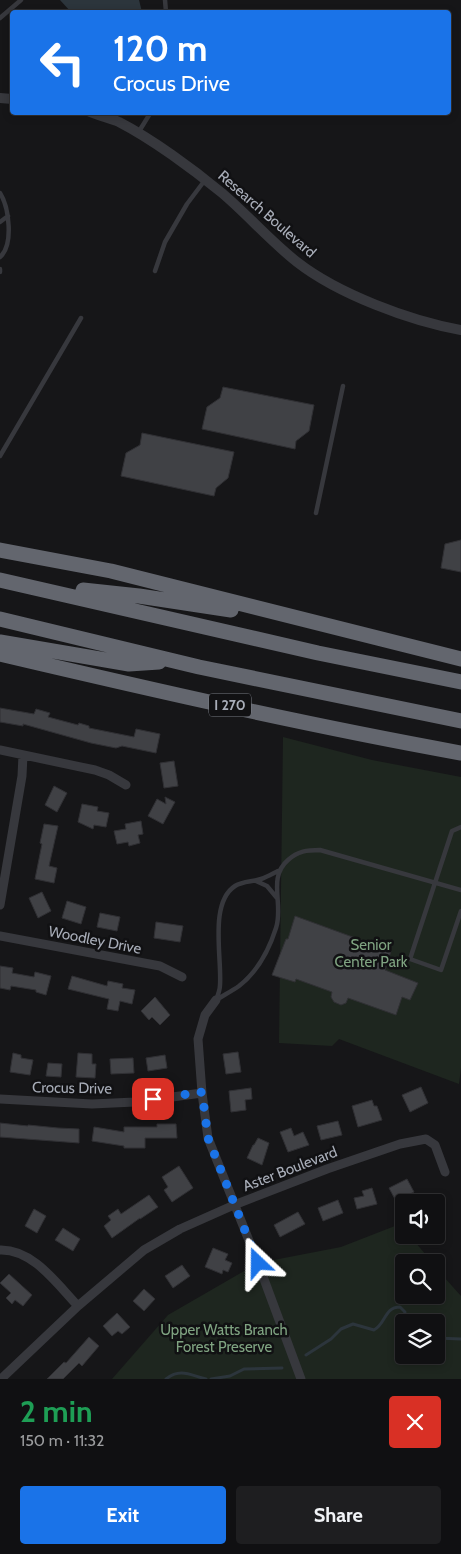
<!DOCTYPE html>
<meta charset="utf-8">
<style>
:root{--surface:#101012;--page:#1e1e20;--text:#f1f3f6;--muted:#9c9d9f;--line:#303032;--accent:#1a73e8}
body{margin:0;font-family:Cabin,sans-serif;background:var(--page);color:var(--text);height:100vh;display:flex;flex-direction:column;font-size:19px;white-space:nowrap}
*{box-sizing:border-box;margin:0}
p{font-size:16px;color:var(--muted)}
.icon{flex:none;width:28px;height:28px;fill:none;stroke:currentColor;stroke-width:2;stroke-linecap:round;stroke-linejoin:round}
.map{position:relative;height:1379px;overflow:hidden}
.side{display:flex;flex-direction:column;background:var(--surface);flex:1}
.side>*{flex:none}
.top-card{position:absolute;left:10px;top:10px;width:441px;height:105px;border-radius:5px;box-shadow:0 2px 8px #0003,0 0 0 1px var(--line);background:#1a73e8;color:#fff;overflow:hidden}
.controls{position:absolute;left:395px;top:1194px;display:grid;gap:10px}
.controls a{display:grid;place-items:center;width:50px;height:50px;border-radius:5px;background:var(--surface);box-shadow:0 2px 8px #0003,0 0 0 1px var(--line);font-size:25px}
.pin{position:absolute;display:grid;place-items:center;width:42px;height:42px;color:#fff;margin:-21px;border-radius:10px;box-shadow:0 2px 8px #0006}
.me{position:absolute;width:55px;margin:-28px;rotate:337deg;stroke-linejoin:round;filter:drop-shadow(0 0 4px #0008)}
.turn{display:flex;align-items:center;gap:18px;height:105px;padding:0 20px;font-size:22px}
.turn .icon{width:65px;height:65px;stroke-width:2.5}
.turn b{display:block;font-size:35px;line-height:42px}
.round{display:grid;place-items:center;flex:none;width:52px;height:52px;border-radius:5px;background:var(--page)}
.summary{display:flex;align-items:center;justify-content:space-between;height:85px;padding:0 20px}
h1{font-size:30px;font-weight:700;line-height:38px;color:#1e9e55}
.primary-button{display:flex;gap:10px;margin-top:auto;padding:10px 20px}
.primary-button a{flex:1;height:58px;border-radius:5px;background:var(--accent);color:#fff;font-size:20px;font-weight:700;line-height:58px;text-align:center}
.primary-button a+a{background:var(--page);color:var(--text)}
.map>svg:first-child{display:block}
.green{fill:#1e261f;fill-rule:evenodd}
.water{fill:#2c353c}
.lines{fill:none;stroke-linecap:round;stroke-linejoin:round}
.stream{stroke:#2c353c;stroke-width:3}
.building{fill:#404145;stroke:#303034}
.service{stroke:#37383d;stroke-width:4.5}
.minor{stroke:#37383d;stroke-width:9}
.tertiary{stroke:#37383d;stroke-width:10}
.motorway{stroke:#63666e;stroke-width:15}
.route{stroke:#1a73e8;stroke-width:9;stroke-dasharray:0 16.2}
.labels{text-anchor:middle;stroke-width:5;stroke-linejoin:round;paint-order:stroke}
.shield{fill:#111113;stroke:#7b7e86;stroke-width:1}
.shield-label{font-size:14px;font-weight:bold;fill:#a8adb8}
.street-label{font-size:15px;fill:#a8adb8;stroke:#111113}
.park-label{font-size:15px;fill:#7fa381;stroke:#111113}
</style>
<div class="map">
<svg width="461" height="1379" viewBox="0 0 461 1379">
<rect width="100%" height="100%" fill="#161618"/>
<path class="green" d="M 283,737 L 372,760 L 461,777 L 461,1068 L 459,1084 L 339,1039 L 332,1046 L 279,1043 Z
M 400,1224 L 404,1228 L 404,1235 L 409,1235 L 432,1262 L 404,1262 L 404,1295 L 436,1295 L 436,1268 L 461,1296 L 461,1379 L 112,1379 L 168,1315 L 258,1263 L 341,1247 ZM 404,1322 L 436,1322 L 436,1355 L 404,1355 Z"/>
<path class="water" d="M 60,0 L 139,0 L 142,12 L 71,12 Z"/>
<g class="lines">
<path class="stream" d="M 436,1338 L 461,1339
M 306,1355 L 331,1339 L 341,1329 L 353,1324 L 374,1330 C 386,1324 384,1307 400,1307 L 405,1312 L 401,1336 L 404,1341
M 166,1379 C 180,1368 190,1375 206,1379
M 211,1379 L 230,1376 L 244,1369 L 282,1368"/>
</g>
<path class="building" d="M 223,387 L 314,405 L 309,431 L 296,441 L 295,449 L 202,429 L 207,407 L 220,398 Z
M 142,433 L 234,452 L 228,478 L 216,488 L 214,496 L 121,476 L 126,453 L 140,445 Z
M 461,540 L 461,572 L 441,568 L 445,544 Z
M 0,708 L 34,714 L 36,709 L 50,713 L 48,717 L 78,725 L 79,723 L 89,726 L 89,728 L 134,737 L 136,729 L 160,734 L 156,753 L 122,746 L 116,748 L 91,743 L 23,724 L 23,726 L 0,722 Z
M 174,761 L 178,786 L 164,788 L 160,763 Z
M 54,786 L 67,793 L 57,812 L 45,805 Z
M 165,797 L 175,802 L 163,824 L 148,816 L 157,799 L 166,804 Z
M 82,804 L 98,807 L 97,811 L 109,813 L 106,827 L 94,825 L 93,829 L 78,822 Z
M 141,821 L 143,834 L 138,835 L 140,843 L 129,846 L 128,842 L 117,844 L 114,831 L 126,829 L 125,824 Z
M 44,824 L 58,826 L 49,866 L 57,868 L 54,883 L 35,879 L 42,844 L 40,843 Z
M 42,892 L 51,911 L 38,918 L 29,898 Z
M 67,901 L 86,907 L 81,924 L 62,918 Z
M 100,913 L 120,917 L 117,931 L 97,927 Z
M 295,916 L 391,951 L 385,970 L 418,983 L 410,1000 L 402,997 L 396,1015 L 348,998 L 346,1003 L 341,1005 L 334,1002 L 331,997 L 332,992 L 296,979 L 295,982 L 272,975 L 286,939 L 288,939 Z
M 156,922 L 183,926 L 180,942 L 154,938 Z
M 0,966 L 13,968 L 12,973 L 34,977 L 35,972 L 51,976 L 46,995 L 36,992 L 36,990 L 11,986 L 10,990 L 0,988 Z
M 72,976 L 107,986 L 108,981 L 123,984 L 122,988 L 135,990 L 132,1004 L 120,1001 L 118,1011 L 107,1009 L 109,999 L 68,989 Z
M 155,997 L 170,1015 L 160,1025 L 152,1017 L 149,1020 L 141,1011 Z
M 238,1052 L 241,1072 L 226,1074 L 223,1054 Z
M 13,1053 L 21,1055 L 21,1058 L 33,1060 L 30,1075 L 10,1072 Z
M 78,1053 L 92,1054 L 92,1064 L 96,1064 L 95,1078 L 76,1077 Z
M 165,1055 L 167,1068 L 148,1071 L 146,1058 Z
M 133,1058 L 134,1073 L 111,1074 L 110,1059 Z
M 48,1063 L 62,1064 L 61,1077 L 46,1076 Z
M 421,1087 L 428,1103 L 410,1112 L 402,1095 Z
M 251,1088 L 252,1099 L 245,1100 L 246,1110 L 231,1112 L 229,1091 Z
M 372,1100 L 374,1106 L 377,1106 L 382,1120 L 358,1127 L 352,1106 Z
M 338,1121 L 342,1135 L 321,1140 L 317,1126 Z
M 0,1123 L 28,1126 L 28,1125 L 58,1128 L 79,1129 L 79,1143 L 0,1137 Z
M 157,1124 L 176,1124 L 177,1138 L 145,1138 L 145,1148 L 124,1148 L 124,1146 L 92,1141 L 94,1127 L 124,1132 L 124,1127 L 157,1127 Z
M 291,1128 L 294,1136 L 303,1132 L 309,1145 L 288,1152 L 280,1132 Z
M 258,1138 L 269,1143 L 262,1165 L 247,1158 L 253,1145 L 254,1145 Z
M 179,1166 L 193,1188 L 172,1202 L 164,1190 L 168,1187 L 162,1177 Z
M 407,1179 L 414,1192 L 396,1201 L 389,1188 Z
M 372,1188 L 377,1204 L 357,1209 L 354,1198 L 364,1196 L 362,1191 Z
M 149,1195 L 158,1207 L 140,1219 L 140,1218 L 112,1238 L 104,1226 L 111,1220 L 108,1216 L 118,1209 L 121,1214 Z
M 338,1200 L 343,1213 L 323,1221 L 318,1208 Z
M 34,1209 L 46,1216 L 37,1233 L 25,1226 Z
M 298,1212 L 305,1224 L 280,1237 L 274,1225 Z
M 63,1228 L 80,1239 L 73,1251 L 55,1240 Z
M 213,1248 L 228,1254 L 225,1260 L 232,1263 L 228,1272 L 223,1270 L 222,1274 L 205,1267 Z
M 182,1265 L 190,1276 L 173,1288 L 165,1276 Z
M 9,1274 L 32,1295 L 23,1306 L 15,1300 L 12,1304 L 6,1298 L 11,1293 L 0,1283 Z
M 144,1289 L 155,1299 L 144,1311 L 133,1301 Z
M 117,1313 L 130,1327 L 122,1334 L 118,1331 L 112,1336 L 103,1326 Z
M 89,1337 L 99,1346 L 82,1366 L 79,1363 L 63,1379 L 47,1379 L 64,1362 L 66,1363 Z"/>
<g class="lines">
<path class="service" d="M 165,0 L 166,12
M 0,18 L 21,0
M 138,133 L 151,112
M 0,193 C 9,207 14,245 0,257
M 0,222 L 8,216
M 0,269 L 0,272
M 155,271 L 165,242 L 187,204 L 205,180
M 0,456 L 81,318
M 316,513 L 343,386
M 461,827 L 452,831 L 410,959 L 441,970 L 461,911
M 256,881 L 267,886 L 277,898
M 216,1000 C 224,995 232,991 239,986 C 257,972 269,950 276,928 C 284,905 267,878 288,860 C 298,851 307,850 320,850 L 461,890
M 216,1000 C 218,995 220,990 220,985 C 222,957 209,903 235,886 C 243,881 252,882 261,879 C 267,877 272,874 278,871"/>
<path class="minor" d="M 0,750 L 95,770 L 109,775 L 126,785
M 0,905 L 22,776 L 23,755
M 0,936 L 160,966 L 182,977
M 216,1000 L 205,1015 L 198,1039 L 202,1093 L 208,1138 L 258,1263 L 301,1379
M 0,1099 L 92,1104 L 135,1102 L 202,1093
M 0,1250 C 33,1249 57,1284 78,1306
M 1,1379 L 78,1306 L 144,1250 L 180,1229 L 234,1205 L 327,1169 L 400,1144 L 426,1139 L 435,1145 L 445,1172"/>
<path class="tertiary" d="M 0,98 L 12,99
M 90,112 C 99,116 110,118 119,122 C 152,139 193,169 222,193 C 248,215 270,241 297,262 C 338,294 410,321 461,330"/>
<path class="motorway" d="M 0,550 L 111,571 L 461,659
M 0,580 L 318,653 L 461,682
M 83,590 L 139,596 L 231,610
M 0,619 L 199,667 L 461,721
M 0,642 L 129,664 L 159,662
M 0,654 C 153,690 306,725 461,753"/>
</g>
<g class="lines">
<path class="route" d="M 153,1099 L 202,1092 L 208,1138 L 258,1263"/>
</g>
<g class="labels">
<rect class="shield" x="209" y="693.5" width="42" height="23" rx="4"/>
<g class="shield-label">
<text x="230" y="710">I 270</text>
</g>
<g class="street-label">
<text transform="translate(267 214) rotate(41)" y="5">Research Boulevard</text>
<text transform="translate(95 940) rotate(11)" y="5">Woodley Drive</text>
<text transform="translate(72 1088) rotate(1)" y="5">Crocus Drive</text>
<text transform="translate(290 1169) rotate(-21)" y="5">Aster Boulevard</text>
</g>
<g class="park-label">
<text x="371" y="950">Senior<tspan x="371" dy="17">Center Park</tspan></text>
<text x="224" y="1335">Upper Watts Branch<tspan x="224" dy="17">Forest Preserve</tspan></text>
</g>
</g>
</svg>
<div class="controls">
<a><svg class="icon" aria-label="sound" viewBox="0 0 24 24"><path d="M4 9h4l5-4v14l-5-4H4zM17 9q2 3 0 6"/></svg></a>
<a><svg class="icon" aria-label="search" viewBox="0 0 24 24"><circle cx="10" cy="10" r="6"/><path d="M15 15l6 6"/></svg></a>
<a><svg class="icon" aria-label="layers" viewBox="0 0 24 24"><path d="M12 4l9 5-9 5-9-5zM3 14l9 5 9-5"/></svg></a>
</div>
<div class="pin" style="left:153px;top:1099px;background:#d93025"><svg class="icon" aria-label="arrive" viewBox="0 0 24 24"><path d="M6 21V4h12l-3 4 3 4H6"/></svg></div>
<svg class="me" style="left:258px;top:1263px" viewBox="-20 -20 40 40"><path d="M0-17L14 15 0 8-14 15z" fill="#1a73e8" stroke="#fff" stroke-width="4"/></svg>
<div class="top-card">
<div class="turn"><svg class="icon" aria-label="left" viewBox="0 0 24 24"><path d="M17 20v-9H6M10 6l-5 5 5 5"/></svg><div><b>120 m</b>Crocus Drive</div></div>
</div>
</div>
<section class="side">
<div class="summary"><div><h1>2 min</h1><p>150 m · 11:32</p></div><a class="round" style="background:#d93025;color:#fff"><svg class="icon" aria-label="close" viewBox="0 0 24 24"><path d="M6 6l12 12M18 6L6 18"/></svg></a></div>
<div class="primary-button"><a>Exit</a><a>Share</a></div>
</section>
